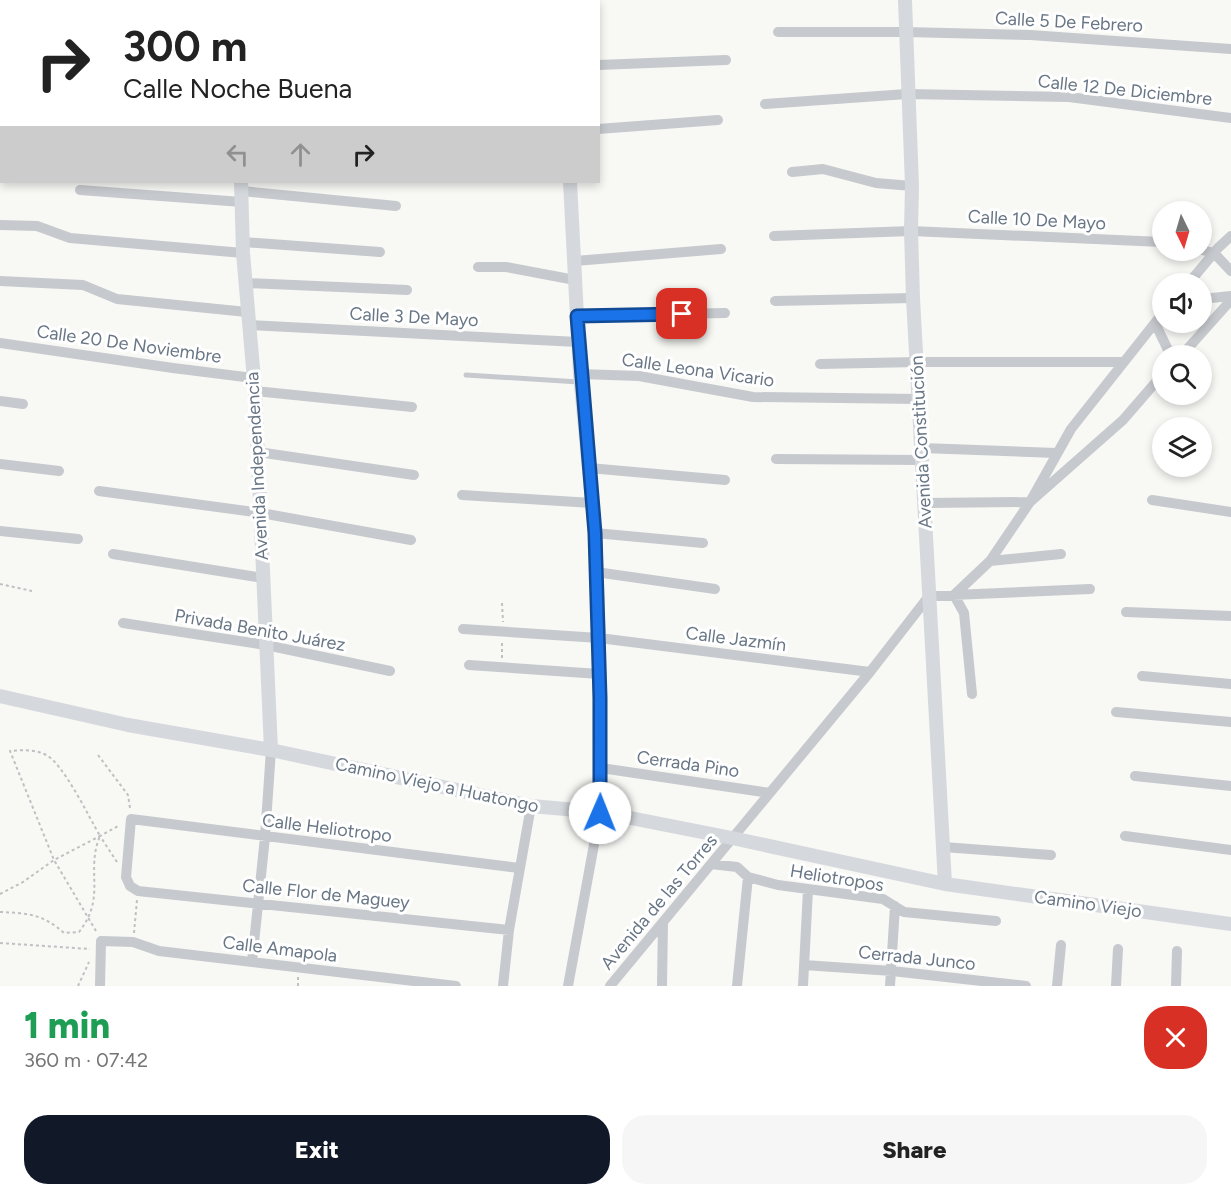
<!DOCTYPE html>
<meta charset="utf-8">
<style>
:root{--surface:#fff;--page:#f6f6f6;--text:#222;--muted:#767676;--accent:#111827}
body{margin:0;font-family:Figtree,sans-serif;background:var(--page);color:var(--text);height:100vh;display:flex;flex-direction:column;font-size:22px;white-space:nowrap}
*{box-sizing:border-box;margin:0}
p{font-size:20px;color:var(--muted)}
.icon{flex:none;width:33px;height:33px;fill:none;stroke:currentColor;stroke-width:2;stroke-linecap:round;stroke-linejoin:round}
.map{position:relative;height:986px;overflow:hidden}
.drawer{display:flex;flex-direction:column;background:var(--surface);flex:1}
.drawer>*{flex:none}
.banner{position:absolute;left:0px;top:0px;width:600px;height:183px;box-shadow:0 3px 9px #0003;background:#fff;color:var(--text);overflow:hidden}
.needle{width:39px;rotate:175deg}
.tools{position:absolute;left:1152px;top:201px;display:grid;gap:12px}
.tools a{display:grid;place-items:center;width:60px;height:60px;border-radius:50%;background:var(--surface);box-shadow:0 3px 9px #0003;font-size:30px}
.pin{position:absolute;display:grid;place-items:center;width:51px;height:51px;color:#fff;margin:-26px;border-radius:12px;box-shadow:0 3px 9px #0006}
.me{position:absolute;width:66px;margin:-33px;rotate:1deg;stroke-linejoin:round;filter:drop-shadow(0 0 4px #0008)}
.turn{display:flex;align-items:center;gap:21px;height:126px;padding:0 24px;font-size:27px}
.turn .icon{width:78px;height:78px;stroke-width:2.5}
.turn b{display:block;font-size:42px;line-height:51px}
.lanes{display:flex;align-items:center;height:57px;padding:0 24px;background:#0003;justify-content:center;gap:30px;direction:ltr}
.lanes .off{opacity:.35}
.round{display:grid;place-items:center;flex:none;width:63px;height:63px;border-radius:24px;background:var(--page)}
.headline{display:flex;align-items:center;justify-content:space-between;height:102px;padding:0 24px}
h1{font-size:36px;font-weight:800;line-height:45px;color:#1e9e55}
.cta{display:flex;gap:12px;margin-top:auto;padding:12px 24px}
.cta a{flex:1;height:69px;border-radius:24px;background:var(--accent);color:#fff;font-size:24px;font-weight:800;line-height:69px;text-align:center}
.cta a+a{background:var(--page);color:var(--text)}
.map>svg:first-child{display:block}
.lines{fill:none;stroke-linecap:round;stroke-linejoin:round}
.path{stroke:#bec0c2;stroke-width:2;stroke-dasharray:3 3;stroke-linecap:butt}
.lane{stroke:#c6c9cd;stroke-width:5}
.street{stroke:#c6c9cd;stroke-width:10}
.secondary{stroke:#d5d9dd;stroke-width:14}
.route-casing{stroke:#114b97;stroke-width:15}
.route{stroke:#1a73e8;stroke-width:10}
.labels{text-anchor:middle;stroke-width:6;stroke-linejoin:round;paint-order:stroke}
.street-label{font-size:18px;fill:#687685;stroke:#fff}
</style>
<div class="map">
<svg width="1231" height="986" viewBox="0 0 1231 986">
<rect width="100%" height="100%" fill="#f8f8f5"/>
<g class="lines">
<path class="path" d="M 0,584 L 32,591
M 502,603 L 503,622
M 502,658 L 502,642
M 98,755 L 128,795 L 130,808
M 117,862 L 100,836 L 120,825
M 0,894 L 23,882 L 54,860 L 100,836
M 0,912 C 27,913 43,914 64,933 L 79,932 C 107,896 85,872 100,836
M 96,931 L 54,860 L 10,751 C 22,750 35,749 46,755 C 63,763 89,817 100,836
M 134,933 L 137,900
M 0,943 L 90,949
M 78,986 L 89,962
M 298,986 L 298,977"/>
<path class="lane" d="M 466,375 L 579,382"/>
<path class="street" d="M 258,0 L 279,2
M 432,0 L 432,2
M 778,32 L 905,32 L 1030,35 L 1231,49
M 598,65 L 726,60
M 0,89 L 2,90
M 765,104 L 907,94 L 1069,97 L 1231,118
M 598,129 L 718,120
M 0,147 L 2,147
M 792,172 L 823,169 L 876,183 L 912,186
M 80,190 L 242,202
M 242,191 L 396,206
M 0,225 L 37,226 L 70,238 L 243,253
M 774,236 L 911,231 L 1162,242
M 243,242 L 380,252
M 1202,250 L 1214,253 L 1231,271
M 575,261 L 721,249
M 478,267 L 506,267 L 575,280
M 0,281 L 83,285 L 117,299 L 247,312
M 246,283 L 407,290
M 1188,284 L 1218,248 L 1231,236
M 1202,299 L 1231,296
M 775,301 L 913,298
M 577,316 L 725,313
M 1155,323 L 1171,356
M 249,325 L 578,342
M 0,343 L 173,368 L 253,378
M 1181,356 L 1231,300
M 820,364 L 917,362 L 1123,362
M 580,374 L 639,376 L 753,397 L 920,399
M 255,391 L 412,407
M 0,401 L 23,404
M 922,448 L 1056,453
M 258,452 L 414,475
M 776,459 L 922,460
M 0,464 L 59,471
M 589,468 L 725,480
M 99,491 L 261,513 L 411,540
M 462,495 L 592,503
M 1152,500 L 1231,512
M 924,503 L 1030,502 L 1123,420 L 1162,375
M 0,531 L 78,539
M 595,533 L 703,543
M 113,554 L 263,578
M 990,561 L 1030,502 L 1071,429 L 1162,314
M 596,572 L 715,589
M 1126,612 L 1231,616
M 123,623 L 266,645 L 390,671
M 463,629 L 599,638 L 870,672
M 469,665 L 599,674
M 1142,676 L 1231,684
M 972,694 L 964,613 L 954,595 L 990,561 L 1061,554
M 1116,712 L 1231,722
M 601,768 L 770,793
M 1135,776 L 1231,786
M 1125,836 L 1231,850
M 943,847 L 1051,855
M 711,864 L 737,867 L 748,877 L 778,885 L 883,899 L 904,912 L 996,921
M 509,930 L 138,891 L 130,886 L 126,877 L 131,819 L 519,868
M 252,962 L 265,837 L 271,750
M 804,965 L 892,971 L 1026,986
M 100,986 L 101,941 L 133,942 L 159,951 L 456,986
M 503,986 L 509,930 L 531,806
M 568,986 L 600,812
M 610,986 L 870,672 L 929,596 L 1090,589
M 662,986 L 663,922
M 737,986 L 748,877
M 803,986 L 808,890
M 890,986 L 895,906
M 1057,986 L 1061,945
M 1116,986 L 1118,949
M 1176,986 L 1177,951"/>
<path class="secondary" d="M 234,0 L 234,2
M 561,0 L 561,2
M 905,0 L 912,186 L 911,231 L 913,298 L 945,884
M 241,182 L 243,253 L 255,391 L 271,750
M 570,182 L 580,374 L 595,533 L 599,638 L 600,812
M 0,696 L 128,725 L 271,750 L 531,806 L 600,812 L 732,838 L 945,884 L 1231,924"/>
</g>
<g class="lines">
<g class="route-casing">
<path id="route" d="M 600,813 L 600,698 L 595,533 L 577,316 L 682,314"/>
</g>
<use href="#route" class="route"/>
</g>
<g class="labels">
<g class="street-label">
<text transform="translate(1069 22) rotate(3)" y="6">Calle 5 De Febrero</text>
<text transform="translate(1125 90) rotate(6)" y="6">Calle 12 De Diciembre</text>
<text transform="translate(1037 220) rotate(3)" y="6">Calle 10 De Mayo</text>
<text transform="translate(414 317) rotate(3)" y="6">Calle 3 De Mayo</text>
<text transform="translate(129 344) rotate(8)" y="6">Calle 20 De Noviembre</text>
<text transform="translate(698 370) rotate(8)" y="6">Calle Leona Vicario</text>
<text transform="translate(921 442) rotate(-93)" y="6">Avenida Constitución</text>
<text transform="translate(257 466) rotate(-93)" y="6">Avenida Independencia</text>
<text transform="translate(260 630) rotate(10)" y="6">Privada Benito Juárez</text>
<text transform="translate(736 639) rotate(7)" y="6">Calle Jazmín</text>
<text transform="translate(688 764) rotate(8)" y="6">Cerrada Pino</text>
<text transform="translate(437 785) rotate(12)" y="6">Camino Viejo a Huatongo</text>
<text transform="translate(327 828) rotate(7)" y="6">Calle Heliotropo</text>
<text transform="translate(837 878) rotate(9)" y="6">Heliotropos</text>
<text transform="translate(326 894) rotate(6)" y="6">Calle Flor de Maguey</text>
<text transform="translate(659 902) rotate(-50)" y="6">Avenida de las Torres</text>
<text transform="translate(1088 904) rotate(8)" y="6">Camino Viejo</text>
<text transform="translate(280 949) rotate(7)" y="6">Calle Amapola</text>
<text transform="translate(917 958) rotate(6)" y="6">Cerrada Junco</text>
</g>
</g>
</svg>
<div class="tools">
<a><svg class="needle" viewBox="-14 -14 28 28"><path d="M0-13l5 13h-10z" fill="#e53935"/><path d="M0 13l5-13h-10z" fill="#767676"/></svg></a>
<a><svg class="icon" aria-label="sound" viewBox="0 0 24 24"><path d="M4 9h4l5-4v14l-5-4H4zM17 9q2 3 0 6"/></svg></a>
<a><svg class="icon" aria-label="search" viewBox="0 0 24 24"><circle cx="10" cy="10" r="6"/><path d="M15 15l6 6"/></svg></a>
<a><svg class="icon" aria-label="layers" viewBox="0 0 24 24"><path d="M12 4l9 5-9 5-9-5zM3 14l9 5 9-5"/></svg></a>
</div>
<div class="pin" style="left:682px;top:314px;background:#d93025"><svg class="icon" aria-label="arrive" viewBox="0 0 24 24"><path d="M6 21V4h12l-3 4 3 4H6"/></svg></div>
<svg class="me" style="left:600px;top:813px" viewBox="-20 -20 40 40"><circle r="19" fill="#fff"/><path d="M0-13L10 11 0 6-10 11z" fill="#1a73e8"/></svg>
<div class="banner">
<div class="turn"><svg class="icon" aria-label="right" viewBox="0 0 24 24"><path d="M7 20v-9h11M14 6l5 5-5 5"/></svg><div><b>300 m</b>Calle Noche Buena</div></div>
<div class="lanes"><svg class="icon off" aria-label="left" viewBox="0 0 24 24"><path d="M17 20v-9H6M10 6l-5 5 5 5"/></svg><svg class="icon off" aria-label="ahead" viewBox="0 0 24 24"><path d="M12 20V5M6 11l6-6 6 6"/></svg><svg class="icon" aria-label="right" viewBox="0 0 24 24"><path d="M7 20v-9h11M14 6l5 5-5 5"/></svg></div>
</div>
</div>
<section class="drawer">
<div class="headline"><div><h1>1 min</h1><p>360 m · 07:42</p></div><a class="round" style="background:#d93025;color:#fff"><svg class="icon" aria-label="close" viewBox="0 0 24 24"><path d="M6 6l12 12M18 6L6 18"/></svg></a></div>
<div class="cta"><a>Exit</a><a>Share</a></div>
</section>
